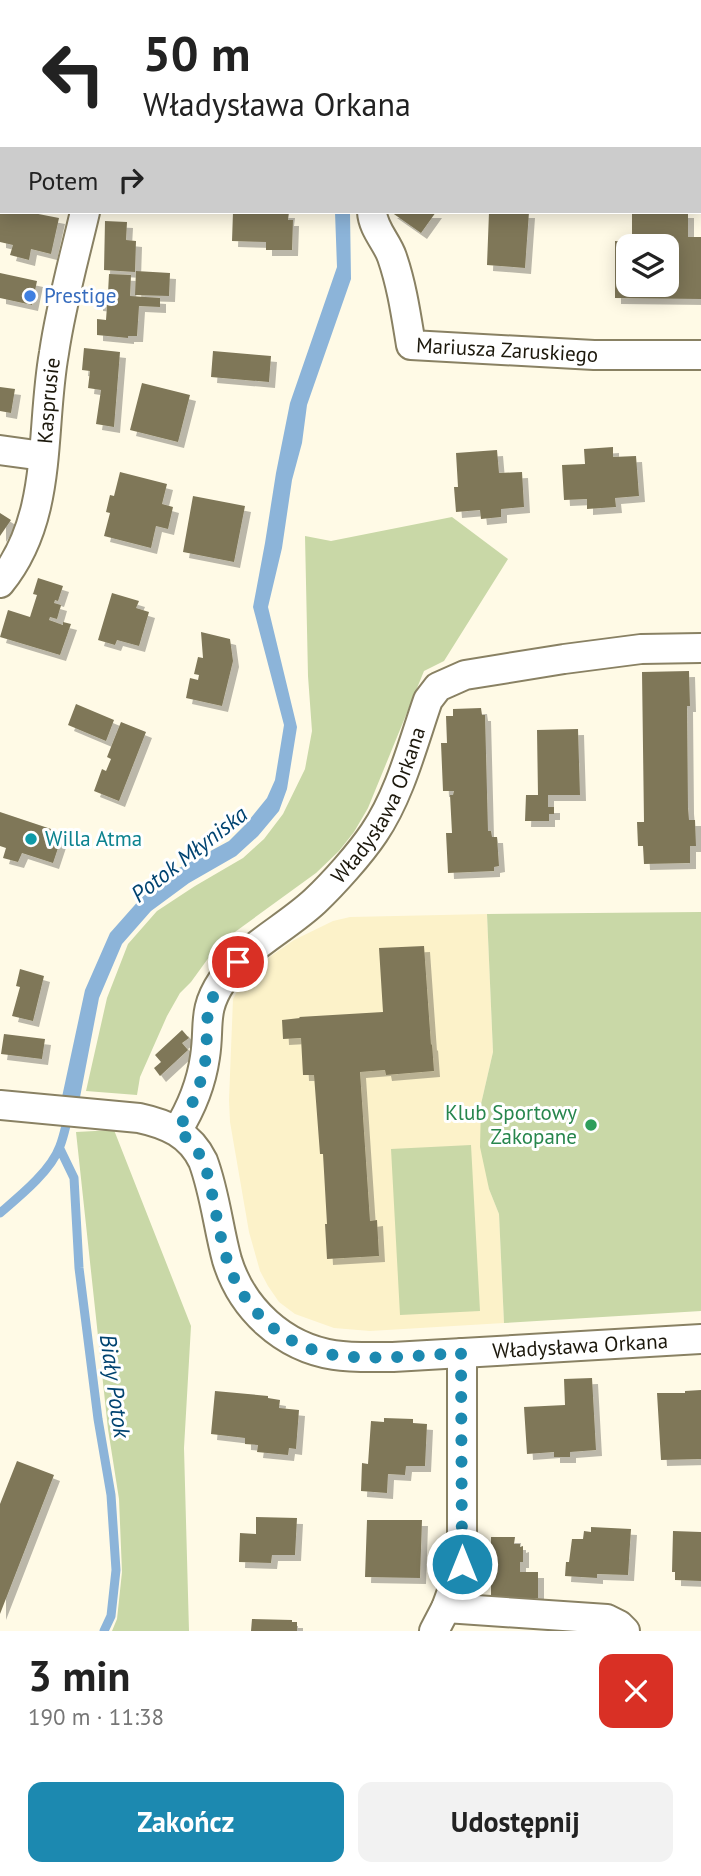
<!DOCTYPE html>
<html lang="pl">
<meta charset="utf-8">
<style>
:root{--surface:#fff;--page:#f2f2f2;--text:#222;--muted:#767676;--accent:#1c89b0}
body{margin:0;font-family:"PT Sans",sans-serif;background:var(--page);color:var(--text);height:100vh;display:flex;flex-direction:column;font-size:26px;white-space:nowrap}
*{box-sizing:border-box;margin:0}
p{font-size:23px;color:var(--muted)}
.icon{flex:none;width:38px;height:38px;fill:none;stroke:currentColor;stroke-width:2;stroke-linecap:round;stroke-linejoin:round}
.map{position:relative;height:1631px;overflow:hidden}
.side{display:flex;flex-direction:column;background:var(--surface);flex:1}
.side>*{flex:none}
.hud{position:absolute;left:0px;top:0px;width:702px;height:214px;box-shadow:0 4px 18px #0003;background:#fff;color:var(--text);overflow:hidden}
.controls{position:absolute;left:616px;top:234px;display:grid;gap:14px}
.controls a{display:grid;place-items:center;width:63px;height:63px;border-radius:14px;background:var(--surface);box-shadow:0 4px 18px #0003;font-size:35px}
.pin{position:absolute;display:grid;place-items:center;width:60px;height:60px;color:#fff;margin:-30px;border:4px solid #fff;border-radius:50%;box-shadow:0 2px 7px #0007}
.me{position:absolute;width:77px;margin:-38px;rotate:0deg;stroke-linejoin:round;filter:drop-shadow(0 0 5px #0008)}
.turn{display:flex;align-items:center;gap:24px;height:147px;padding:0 28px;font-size:32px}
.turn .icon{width:91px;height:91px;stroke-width:2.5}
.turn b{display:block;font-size:49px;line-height:60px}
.then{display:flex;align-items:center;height:66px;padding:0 28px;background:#0003;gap:14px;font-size:26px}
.round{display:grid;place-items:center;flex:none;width:74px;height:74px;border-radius:14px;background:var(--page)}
.head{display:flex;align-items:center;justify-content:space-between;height:119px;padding:0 28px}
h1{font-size:42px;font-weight:700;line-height:52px}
.cta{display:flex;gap:14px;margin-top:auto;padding:14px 28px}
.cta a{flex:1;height:80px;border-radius:14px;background:var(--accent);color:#fff;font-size:28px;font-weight:700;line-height:80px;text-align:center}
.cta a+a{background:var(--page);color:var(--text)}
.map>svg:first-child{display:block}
.built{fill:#fcf2c9}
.green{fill:#c9d8a7}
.water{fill:#8cb4d9}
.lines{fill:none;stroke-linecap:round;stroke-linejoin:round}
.stream{stroke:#8cb4d9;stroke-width:9}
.building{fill:#7f7759;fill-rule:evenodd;filter:url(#shadow)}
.minor-casing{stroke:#898163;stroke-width:32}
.minor{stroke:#fff;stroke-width:28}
.route{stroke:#1c89b0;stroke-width:12;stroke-dasharray:0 21.6}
.shop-dot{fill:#3f7fe0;stroke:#fff;stroke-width:2.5}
.culture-dot{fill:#0f9aa8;stroke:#fff;stroke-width:2.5}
.leisure-dot{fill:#2e9e5b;stroke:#fff;stroke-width:2.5}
.labels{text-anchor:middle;stroke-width:6;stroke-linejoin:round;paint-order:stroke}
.shop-label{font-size:21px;fill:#366cbe;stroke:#fff;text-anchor:start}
.street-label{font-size:21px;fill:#1c180c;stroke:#fff}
.culture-label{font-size:21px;fill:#0d838f;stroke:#fff;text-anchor:start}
.leisure-label{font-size:21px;fill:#27864d;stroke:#fff;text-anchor:end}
.water-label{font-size:23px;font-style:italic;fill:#004370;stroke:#fff}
</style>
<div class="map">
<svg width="701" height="1631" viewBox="0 0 701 1631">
<defs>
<filter id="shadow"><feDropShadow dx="6" dy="6" stdDeviation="0" flood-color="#0004"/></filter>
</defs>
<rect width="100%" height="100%" fill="#fffae6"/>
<path class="built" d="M 487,914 L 493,1052 L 481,1104 L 489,1189 L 499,1214 L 504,1323 L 370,1331 L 334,1328 L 295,1314 L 279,1302 L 268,1286 L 260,1271 L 249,1232 L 230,1122 L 229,1100 L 233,999 L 240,986 L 251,972 L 268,958 L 294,940 L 333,921 L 350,917 Z"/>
<path class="green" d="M 452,517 L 508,559 L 444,661 L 424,671 L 368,808 L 354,832 L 339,851 L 316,873 L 228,937 L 212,953 L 191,982 L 180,993 L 167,1016 L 140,1077 L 137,1095 L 86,1091 L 107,998 L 128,944 L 157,911 L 195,886 L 243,858 L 264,839 L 283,814 L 305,769 L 312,731 L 308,676 L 305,536 L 331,541 Z
M 701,912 L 701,1311 L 504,1323 L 499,1214 L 489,1189 L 480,1147 L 481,1104 L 493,1052 L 487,914 Z
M 114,1130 L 191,1326 L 184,1448 L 189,1631 L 112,1631 L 117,1619 L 122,1572 L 119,1499 L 108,1429 L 76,1132 Z
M 471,1145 L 480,1311 L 400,1315 L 391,1149 Z"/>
<path class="water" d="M 335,212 L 350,212 L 351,279 L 307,405 L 302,443 L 292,480 L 282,548 L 268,607 L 297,727 L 287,789 L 279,811 L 258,836 L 236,856 L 189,883 L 151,911 L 122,944 L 99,998 L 77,1113 L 59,1111 L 85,990 L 110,933 L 141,898 L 179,868 L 229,841 L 246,824 L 267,798 L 275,780 L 284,725 L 253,607 L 265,543 L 276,473 L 290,403 L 337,267 Z"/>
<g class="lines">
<path class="stream" d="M 60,1149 L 74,1178 L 79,1268 L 98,1419 L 111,1495 L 116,1570 L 111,1616 L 104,1631
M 0,1213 C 20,1196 51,1171 60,1146 C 64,1136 66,1124 69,1114"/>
</g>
<path class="building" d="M 0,212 L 28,212 L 59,218 L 51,254 L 31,249 L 29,260 L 10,255 L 13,245 L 0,242 Z
M 233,212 L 289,212 L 288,220 L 293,220 L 292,250 L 266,250 L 266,242 L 232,241 Z
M 391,212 L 436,212 L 421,233 Z
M 489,212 L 529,212 L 525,268 L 487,265 Z
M 632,212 L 688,212 L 688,237 L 701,237 L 701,299 L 615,298 L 615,241 L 632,242 ZM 628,247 L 667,247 L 667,285 L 628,285 Z
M 105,221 L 127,222 L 126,240 L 136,241 L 135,272 L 104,270 Z
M 136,271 L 170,273 L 169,296 L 135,295 Z
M 0,273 L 37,281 L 32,305 L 0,298 Z
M 109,274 L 131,275 L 130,296 L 160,298 L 160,307 L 139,306 L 137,336 L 128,336 L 128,338 L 97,335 L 97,319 L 106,320 L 107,306 L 97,305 L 97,293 L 108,293 Z
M 84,348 L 120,352 L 114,427 L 96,424 L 101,390 L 88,388 L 90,371 L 82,370 Z
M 213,351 L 271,356 L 269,382 L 211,377 Z
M 142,383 L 190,395 L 178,442 L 130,430 Z
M 0,387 L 15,389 L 11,413 L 0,411 Z
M 613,447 L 613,457 L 636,456 L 639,496 L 615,498 L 616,507 L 587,509 L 587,499 L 564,500 L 562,465 L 585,464 L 584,449 Z
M 497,450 L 499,473 L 522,472 L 524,507 L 501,509 L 501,517 L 481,519 L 480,510 L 456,512 L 454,487 L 458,487 L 456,453 Z
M 120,472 L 167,484 L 162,504 L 173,507 L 168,529 L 156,526 L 151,548 L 104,536 L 110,513 L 106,512 L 110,495 L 114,496 Z
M 193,496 L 245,506 L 234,562 L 183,552 Z
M 0,513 L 11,520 L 0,536 Z
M 38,578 L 63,586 L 58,601 L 55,600 L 54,603 L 61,605 L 57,619 L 50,617 L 49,620 L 63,625 L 63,622 L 71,624 L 60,655 L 0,637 L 8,610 L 30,617 L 37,595 L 33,594 Z
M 112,593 L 139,601 L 136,608 L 149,612 L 139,646 L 117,640 L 115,645 L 98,640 Z
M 201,632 L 230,639 L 233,661 L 222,706 L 186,698 L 190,678 L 198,680 L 199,675 L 194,674 L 198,657 L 203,658 Z
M 689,671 L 690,706 L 687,706 L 688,808 L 689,820 L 695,820 L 696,846 L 690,846 L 690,863 L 644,864 L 643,846 L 638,846 L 637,822 L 644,822 L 642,672 Z
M 76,704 L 114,720 L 106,741 L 68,725 Z
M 481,708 L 482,715 L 485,715 L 488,831 L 491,831 L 492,837 L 497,837 L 499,866 L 494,867 L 494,871 L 448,873 L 446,833 L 452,833 L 450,795 L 453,795 L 454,791 L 443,791 L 441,743 L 447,743 L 446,716 L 453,716 L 453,709 Z
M 121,722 L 146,732 L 119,801 L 94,791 L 102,769 L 106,771 L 111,759 L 107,757 Z
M 578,729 L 580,795 L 548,795 L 548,807 L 554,807 L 554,814 L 549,814 L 549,821 L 525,821 L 526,795 L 538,795 L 537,730 Z
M 0,812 L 63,833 L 53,863 L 22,853 L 18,862 L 3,858 L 6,848 L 0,846 Z
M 424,946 L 431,1045 L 432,1044 L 434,1071 L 386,1075 L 385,1070 L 360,1072 L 370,1221 L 377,1220 L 379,1256 L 327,1259 L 325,1224 L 327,1224 L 323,1154 L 320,1154 L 314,1075 L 303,1075 L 301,1038 L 283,1039 L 282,1020 L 300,1018 L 299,1017 L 383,1012 L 379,948 Z
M 20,969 L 44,976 L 33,1021 L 12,1016 L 20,987 L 16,986 Z
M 182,1030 L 189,1038 L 182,1043 L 188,1050 L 160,1076 L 154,1068 L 161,1062 L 155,1055 Z
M 4,1034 L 45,1039 L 42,1059 L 1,1054 Z
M 592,1378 L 596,1450 L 570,1452 L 570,1457 L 554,1457 L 554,1452 L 527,1454 L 524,1407 L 565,1405 L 564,1379 Z
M 701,1390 L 701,1459 L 661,1460 L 657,1393 L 685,1393 L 685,1391 Z
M 215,1391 L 268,1396 L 268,1398 L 280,1400 L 279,1408 L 299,1410 L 296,1449 L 289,1448 L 288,1455 L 257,1452 L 258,1445 L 245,1444 L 245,1438 L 211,1434 Z
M 384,1418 L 413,1419 L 413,1423 L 427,1424 L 425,1466 L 406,1466 L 405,1475 L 388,1474 L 387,1493 L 361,1491 L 362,1463 L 368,1464 L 371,1421 L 384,1422 Z
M 17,1461 L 54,1475 L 0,1614 L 0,1504 Z
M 256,1517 L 297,1518 L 295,1555 L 272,1555 L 271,1563 L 239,1562 L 240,1533 L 256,1534 Z
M 367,1520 L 422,1520 L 420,1578 L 365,1577 Z
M 591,1527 L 631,1529 L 628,1575 L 597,1574 L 597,1578 L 565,1576 L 566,1562 L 569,1562 L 572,1539 L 583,1539 L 584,1531 L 591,1532 Z
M 673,1531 L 701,1532 L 701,1581 L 675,1580 L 675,1572 L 672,1572 Z
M 491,1537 L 515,1537 L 514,1544 L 520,1544 L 520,1547 L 523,1546 L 523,1562 L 520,1562 L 520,1572 L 538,1572 L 538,1598 L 491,1599 Z
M 252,1619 L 292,1620 L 292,1622 L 297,1622 L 297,1631 L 251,1631 Z"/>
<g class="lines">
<g class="minor-casing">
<g id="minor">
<path d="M 187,2 L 190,0"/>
<path d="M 396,2 L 398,0"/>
<path d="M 700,38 L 701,38"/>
<path d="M 0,81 L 2,81"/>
<path id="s1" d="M 372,212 C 373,229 387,242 392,257 C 402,286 406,315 411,345 L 594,355 L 701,355"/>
<path d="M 0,450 L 43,456"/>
<path id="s2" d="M 0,583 C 54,517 40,431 54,353 C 61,305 74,259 85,212"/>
<path id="s3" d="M 0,1105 L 139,1118 C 167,1124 190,1134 203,1161 C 215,1193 218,1227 227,1260 C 242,1309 283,1347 334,1355 C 353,1358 373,1357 393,1357 L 701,1339"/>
<path id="s4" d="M 177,1131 C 192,1107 201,1085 205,1057 C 210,1025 202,1011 222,981 C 245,947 285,929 315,901 C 333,884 360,854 374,833 C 400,795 413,743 428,700 L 438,687 L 465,675 L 564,659 L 641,649 L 701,648"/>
<path d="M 446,1608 L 607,1619 L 619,1625 L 625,1631"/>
<path d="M 434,1631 L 446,1608 L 462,1564 L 462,1353"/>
</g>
</g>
<use href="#minor" class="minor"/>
</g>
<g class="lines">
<path class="route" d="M 238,962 C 229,973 218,984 213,997 C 204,1016 208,1036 206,1056 C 202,1084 192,1107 177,1131 C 202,1146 208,1172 213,1199 C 218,1223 222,1248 231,1271 C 248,1314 288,1348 334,1355 C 375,1361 420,1355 461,1353 L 462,1564"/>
</g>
<circle class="shop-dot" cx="30" cy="296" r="7"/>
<circle class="culture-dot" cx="31" cy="839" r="7"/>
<circle class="leisure-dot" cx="591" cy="1125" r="7"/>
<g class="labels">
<g class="shop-label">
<text x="44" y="303">Prestige</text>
</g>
<g class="street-label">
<text dy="7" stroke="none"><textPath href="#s1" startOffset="236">Mariusza Zaruskiego</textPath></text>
<text dy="7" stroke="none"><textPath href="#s2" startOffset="192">Kasprusie</textPath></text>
<text dy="7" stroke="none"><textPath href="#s4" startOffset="399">Władysława Orkana</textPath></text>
<text dy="7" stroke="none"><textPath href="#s3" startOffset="719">Władysława Orkana</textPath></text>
</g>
<g class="culture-label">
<text x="45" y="846">Willa Atma</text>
</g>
<g class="leisure-label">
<text x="577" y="1120">Klub Sportowy<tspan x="577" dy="24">Zakopane</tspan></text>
</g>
<g class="water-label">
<text transform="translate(189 854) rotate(-38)" y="8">Potok Młyniska</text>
<text transform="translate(115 1386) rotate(82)" y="8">Biały Potok</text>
</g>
</g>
</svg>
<div class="controls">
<a><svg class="icon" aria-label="layers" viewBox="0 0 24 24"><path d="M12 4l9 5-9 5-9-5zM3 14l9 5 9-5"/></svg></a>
</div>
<div class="pin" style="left:238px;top:962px;background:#d93025"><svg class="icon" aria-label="arrive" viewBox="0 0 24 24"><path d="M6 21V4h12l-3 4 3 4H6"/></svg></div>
<svg class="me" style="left:462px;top:1564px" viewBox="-20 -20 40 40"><circle r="17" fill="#1c89b0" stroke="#fff" stroke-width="3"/><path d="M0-11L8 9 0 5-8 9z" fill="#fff"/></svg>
<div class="hud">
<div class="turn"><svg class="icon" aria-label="left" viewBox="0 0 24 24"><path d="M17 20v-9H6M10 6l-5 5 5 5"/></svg><div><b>50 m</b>Władysława Orkana</div></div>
<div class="then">Potem<svg class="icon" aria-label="right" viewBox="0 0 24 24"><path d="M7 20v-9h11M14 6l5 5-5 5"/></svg></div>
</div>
</div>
<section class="side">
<div class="head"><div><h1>3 min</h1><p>190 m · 11:38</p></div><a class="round" style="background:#d93025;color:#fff"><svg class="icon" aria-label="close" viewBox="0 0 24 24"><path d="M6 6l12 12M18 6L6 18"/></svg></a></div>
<div class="cta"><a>Zakończ</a><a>Udostępnij</a></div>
</section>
